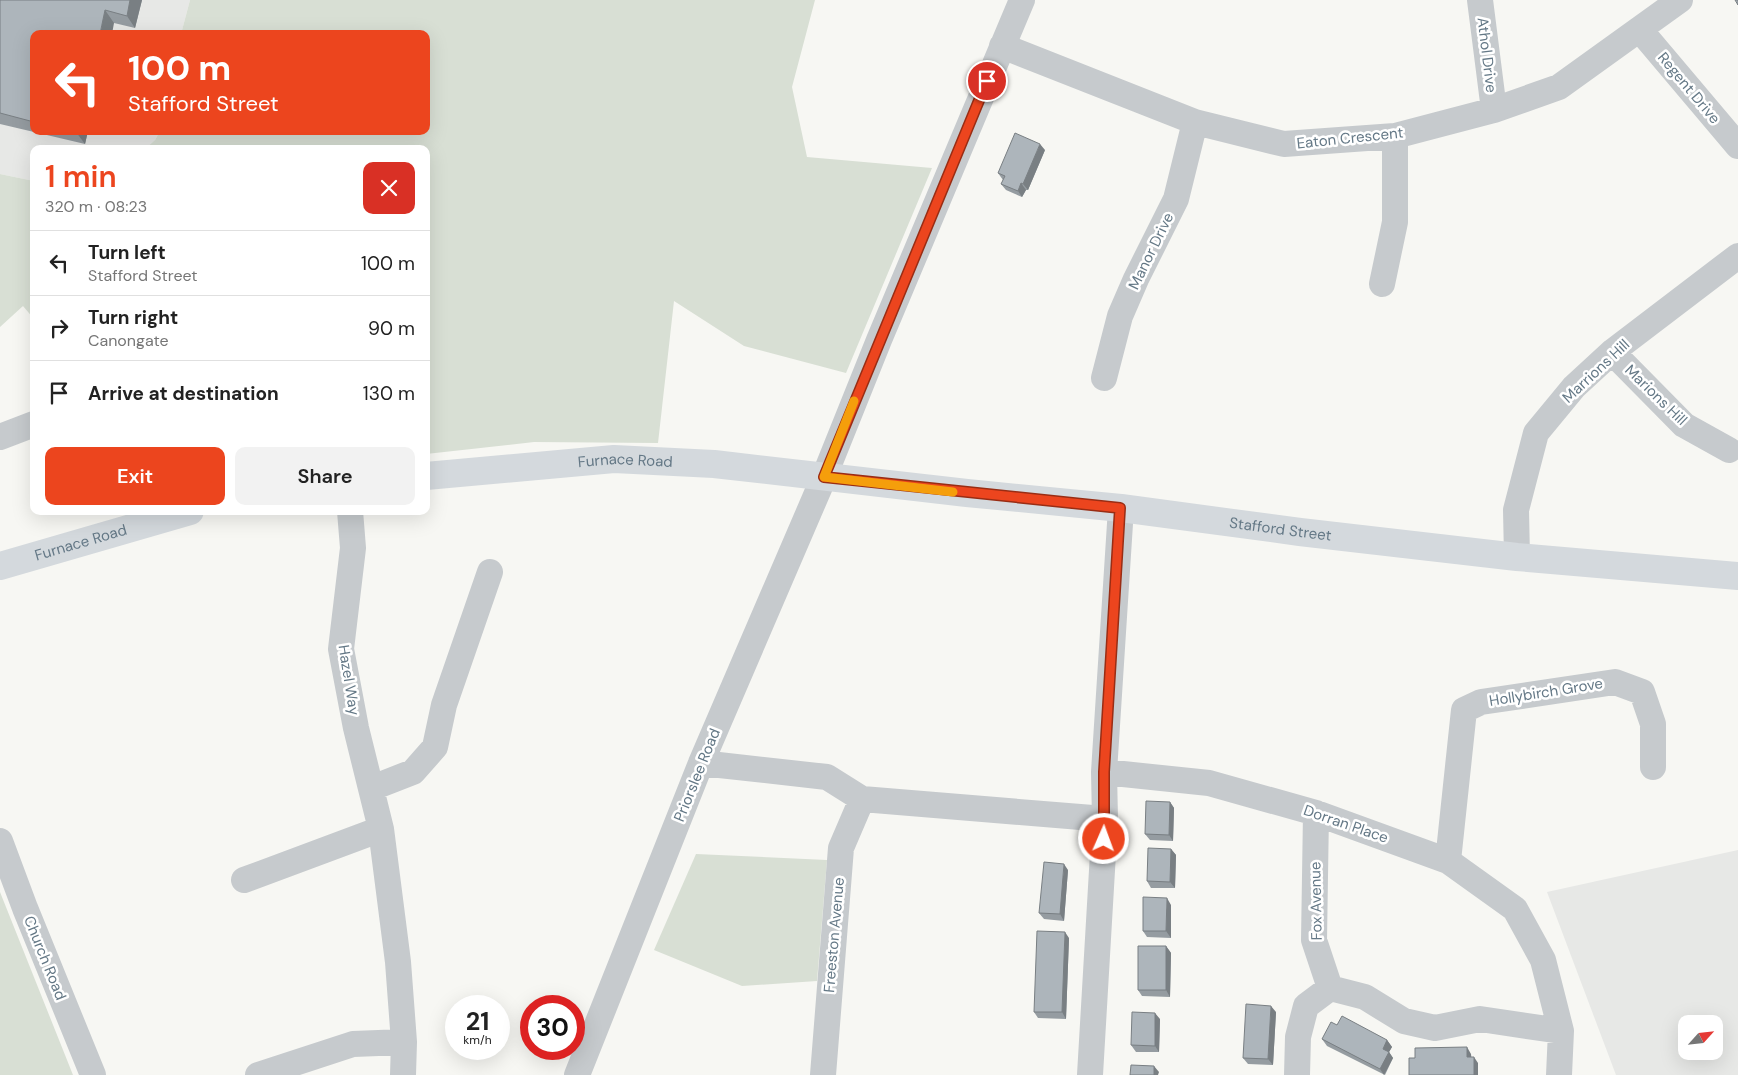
<!DOCTYPE html>
<meta charset="utf-8">
<style>
:root{--surface:#fff;--page:#f2f2f2;--text:#222;--muted:#767676;--line:#e0e0e0;--accent:#ec451e}
body{margin:0;font-family:"DM Sans",sans-serif;background:var(--page);color:var(--text);height:100vh;display:flex;flex-direction:column;font-size:19px;white-space:nowrap}
*{box-sizing:border-box;margin:0}
p{font-size:16px;color:var(--muted)}
.icon{flex:none;width:28px;height:28px;fill:none;stroke:currentColor;stroke-width:2;stroke-linecap:round;stroke-linejoin:round}
.map{position:relative;flex:1;overflow:hidden}
.panel{position:absolute;left:30px;top:145px;width:400px;height:370px;display:flex;flex-direction:column;background:var(--surface);border-radius:10px;box-shadow:0 5px 20px #0002}
.panel>*{flex:none}
.guide{position:absolute;left:30px;top:30px;width:400px;height:105px;border-radius:10px;box-shadow:0 5px 20px #0002;background:#ec451e;color:#fff;overflow:hidden}
.needle{width:32px;rotate:63deg}
.tools{position:absolute;left:1678px;top:1015px;display:grid;gap:10px}
.tools a{display:grid;place-items:center;width:45px;height:45px;border-radius:10px;background:var(--surface);box-shadow:0 5px 20px #0002;font-size:25px}
.speed{position:absolute;left:445px;top:995px;display:flex;gap:10px;font-size:25px;font-weight:700;text-align:center}
.speed>*{display:grid;place-content:center;width:65px;height:65px;border-radius:50%;background:var(--surface);box-shadow:0 5px 20px #0002;line-height:1}
.speed small{font-size:12px;font-weight:400}
.speed .limit{border:8px solid #d22;background:#fff;color:#111}
.pin{position:absolute;display:grid;place-items:center;width:42px;height:42px;color:#fff;margin:-21px;border:2px solid #fff;border-radius:50%;box-shadow:0 1px 5px #0007}
.me{position:absolute;width:55px;margin:-28px;rotate:2deg;stroke-linejoin:round;filter:drop-shadow(0 0 4px #0008)}
.turn{display:flex;align-items:center;gap:18px;height:105px;padding:0 15px;font-size:22px}
.turn .icon{width:65px;height:65px;stroke-width:2.5}
.turn b{display:block;font-size:35px;line-height:42px}
.round{display:grid;place-items:center;flex:none;width:52px;height:52px;border-radius:10px;background:var(--page)}
.head{display:flex;align-items:center;justify-content:space-between;height:85px;padding:0 15px}
h1{font-size:30px;font-weight:600;line-height:38px;color:var(--accent)}
.cta{display:flex;gap:10px;margin-top:auto;padding:10px 15px}
.cta a{flex:1;height:58px;border-radius:10px;background:var(--accent);color:#fff;font-size:20px;font-weight:600;line-height:58px;text-align:center}
.cta a+a{background:var(--page);color:var(--text)}
ul{padding:0;list-style:none}
li{display:flex;align-items:center;gap:15px;height:65px;padding:0 15px;border-top:1px solid var(--line)}
li div{flex:1}
li b{display:block;font-size:19px}
li em{font-style:normal}
.map>svg:first-child{display:block}
.built{fill:#e7e8e6;fill-rule:evenodd}
.green{fill:#d8dfd4}
.lines{fill:none;stroke-linecap:round;stroke-linejoin:round}
.street{stroke:#c6cacd;stroke-width:26}
.secondary{stroke:#d4d9dd;stroke-width:28}
.wall{fill:#959ca1}
.shaded-wall{fill:#797f83}
.building{fill:#adb5bb;stroke:#797f83}
.route-casing{stroke:#992d14;stroke-width:12}
.route{stroke:#ec451e;stroke-width:9}
.slow{stroke:#f59e0b;stroke-width:9}
.labels{text-anchor:middle;stroke-width:5;stroke-linejoin:round;paint-order:stroke}
.street-label{font-size:15px;fill:#647886;stroke:#fff}
</style>
<div class="map">
<svg width="1738" height="1075" viewBox="0 0 1738 1075">
<rect width="100%" height="100%" fill="#f7f7f3"/>
<path class="built" d="M 0,0 L 190,0 L 181,34 L 34,34 L 34,131 L 160,131 L 155,140 L 145,149 L 34,149 L 34,181 L 0,174 Z
M 1738,850 L 1738,1075 L 1616,1075 L 1547,892 ZM 1686,1024 L 1714,1024 L 1714,1051 L 1686,1051 Z"/>
<path class="green" d="M 190,0 L 815,0 L 792,87 L 807,157 L 932,168 L 846,373 L 744,346 L 674,301 L 658,443 L 534,442 L 426,454 L 426,149 L 145,149 L 155,140 L 160,131 L 426,131 L 426,34 L 181,34 Z
M 0,174 L 34,181 L 34,319 L 23,306 L 0,327 Z
M 696,854 L 827,860 L 817,981 L 742,986 L 654,950 Z
M 0,892 L 73,1075 L 0,1075 Z"/>
<g class="lines">
<path class="street" d="M 1480,0 L 1494,110
M 1640,30 L 1738,146
M 1002,46 L 1195,122 L 1284,144 L 1395,136 L 1494,110 L 1559,87 L 1680,0
M 1382,284 L 1395,222 L 1395,136
M 1612,352 L 1684,425 L 1729,450
M 1104,378 L 1120,316 L 1136,279 L 1176,199 L 1195,122
M 0,437 L 34,424
M 350,511 L 353,548 L 341,649 L 356,728 L 381,829 L 398,962 L 404,1042
M 1517,557 L 1516,510 L 1536,433 L 1574,387 L 1612,352 L 1738,256
M 701,763 L 827,777 L 862,799 L 1105,819
M 1104,772 L 1209,783 L 1316,813 L 1448,861 L 1515,909 L 1543,960 L 1561,1031 L 1559,1075
M 372,788 L 413,772 L 435,747 L 444,705 L 490,572
M 1316,813 L 1314,940 L 1330,988 L 1365,997 L 1404,1021 L 1435,1028 L 1480,1019 L 1561,1031
M 0,841 L 25,908 L 93,1075
M 1448,861 L 1464,710 L 1481,702 L 1615,682 L 1642,692 L 1653,724 L 1653,767
M 244,880 L 381,829
M 258,1075 L 353,1044 L 404,1042 L 403,1075
M 577,1075 L 701,763 L 824,477 L 879,340 L 1022,0
M 823,1075 L 841,848 L 862,799
M 1090,1075 L 1105,819 L 1104,772 L 1121,508
M 1297,1075 L 1298,1037 L 1306,1006 L 1330,988"/>
<g class="secondary">
<path id="s1" d="M 426,476 L 614,459 L 714,464 L 967,493 L 1121,508 L 1300,532 L 1517,557 L 1738,576"/>
<path id="s2" d="M 0,566 L 190,511"/>
</g>
</g>
<path class="wall" d="M 0,0 L 142,0 L 135,28 L 114,23 L 34,34 L 34,131 L 88,131 L 85,144 L 0,124 Z
M 1045,150 L 1028,190 L 1026,190 L 1022,197 L 1006,190 L 1001,184 L 1003,180 L 998,173 Z
M 1170,802 L 1174,808 L 1173,841 L 1150,840 L 1145,834 Z
M 1171,849 L 1176,855 L 1175,888 L 1151,888 L 1147,881 Z
M 1068,870 L 1064,921 L 1044,919 L 1039,913 Z
M 1171,905 L 1171,938 L 1147,937 L 1143,931 Z
M 1069,938 L 1066,1019 L 1038,1018 L 1034,1012 Z
M 1166,946 L 1171,953 L 1170,997 L 1142,996 L 1138,990 Z
M 1276,1012 L 1273,1065 L 1248,1064 L 1243,1058 Z
M 1160,1019 L 1159,1052 L 1136,1052 L 1131,1045 Z
M 1337,1025 L 1387,1040 L 1392,1047 L 1389,1052 L 1393,1058 L 1385,1075 L 1327,1046 L 1322,1039 Z"/>
<path class="shaded-wall" d="M 130,0 L 142,0 L 135,28 L 127,16 Z
M 105,10 L 114,23 L 112,34 L 100,34 Z
M 76,131 L 88,131 L 85,144 L 76,132 Z
M 1040,144 L 1045,150 L 1028,190 L 1023,184 Z
M 1021,183 L 1026,190 L 1022,197 L 1018,191 Z
M 1170,802 L 1174,808 L 1173,841 L 1169,835 Z
M 1171,849 L 1176,855 L 1175,888 L 1170,882 Z
M 1064,864 L 1068,870 L 1064,921 L 1060,914 Z
M 1167,898 L 1171,905 L 1171,938 L 1166,931 Z
M 1065,932 L 1069,938 L 1066,1019 L 1062,1012 Z
M 1166,946 L 1171,953 L 1170,997 L 1166,990 Z
M 1271,1006 L 1276,1012 L 1273,1065 L 1268,1059 Z
M 1155,1013 L 1160,1019 L 1159,1052 L 1155,1046 Z
M 1387,1040 L 1392,1047 L 1389,1052 L 1393,1058 L 1384,1075 L 1380,1069 L 1383,1049 Z
M 1467,1047 L 1471,1054 L 1472,1063 L 1467,1057 Z
M 1474,1057 L 1478,1063 L 1478,1075 L 1474,1075 Z
M 1154,1066 L 1159,1072 L 1158,1075 L 1154,1075 Z"/>
<path class="building" d="M 0,0 L 130,0 L 127,16 L 105,10 L 100,34 L 34,34 L 34,122 L 0,113 Z
M 1735,0 L 1738,0 L 1738,5 Z
M 1015,133 L 1040,144 L 1023,184 L 1021,183 L 1018,191 L 1001,184 L 1005,176 L 998,173 Z
M 1146,801 L 1170,802 L 1169,835 L 1145,834 Z
M 1148,848 L 1171,849 L 1170,882 L 1147,881 Z
M 1044,862 L 1064,864 L 1060,914 L 1039,913 Z
M 1143,897 L 1167,898 L 1166,931 L 1143,931 Z
M 1037,931 L 1065,932 L 1062,1012 L 1034,1012 Z
M 1138,946 L 1166,946 L 1166,990 L 1138,990 Z
M 1246,1004 L 1271,1006 L 1268,1059 L 1243,1058 Z
M 1132,1012 L 1155,1013 L 1155,1046 L 1131,1045 Z
M 1342,1016 L 1387,1040 L 1383,1049 L 1389,1052 L 1380,1069 L 1322,1039 L 1331,1022 L 1337,1025 Z
M 1467,1047 L 1467,1057 L 1474,1057 L 1474,1075 L 1409,1075 L 1409,1058 L 1415,1058 L 1415,1048 Z
M 1131,1065 L 1154,1066 L 1154,1075 L 1130,1075 Z"/>
<g class="lines">
<g class="route-casing">
<path id="route" d="M 987,81 L 824,477 L 1120,508 L 1104,772 L 1104,839"/>
</g>
<use href="#route" class="route"/>
<path class="slow" d="M 854,401 L 824,477 L 953,492"/>
</g>
<g class="labels">
<g class="street-label">
<text transform="translate(1487 55) rotate(83)" y="5">Athol Drive</text>
<text transform="translate(1689 88) rotate(50)" y="5">Regent Drive</text>
<text transform="translate(1350 138) rotate(-6)" y="5">Eaton Crescent</text>
<text transform="translate(1151 251) rotate(-64)" y="5">Manor Drive</text>
<text transform="translate(1596 371) rotate(-43)" y="5">Marrions Hill</text>
<text transform="translate(1656 395) rotate(44)" y="5">Marions Hill</text>
<text dy="5" stroke="none"><textPath href="#s1" startOffset="200">Furnace Road</textPath></text>
<text dy="5" stroke="none"><textPath href="#s1" startOffset="859">Stafford Street</textPath></text>
<text dy="5" stroke="none"><textPath href="#s2" startOffset="84">Furnace Road</textPath></text>
<text transform="translate(349 680) rotate(81)" y="5">Hazel Way</text>
<text transform="translate(1546 692) rotate(-9)" y="5">Hollybirch Grove</text>
<text transform="translate(697 775) rotate(-68)" y="5">Priorslee Road</text>
<text transform="translate(1346 824) rotate(19)" y="5">Dorran Place</text>
<text transform="translate(1316 901) rotate(-91)" y="5">Fox Avenue</text>
<text transform="translate(834 935) rotate(-85)" y="5">Freeston Avenue</text>
<text transform="translate(45 958) rotate(68)" y="5">Church Road</text>
</g>
</g>
</svg>
<div class="tools">
<a><svg class="needle" viewBox="-14 -14 28 28"><path d="M0-13l5 13h-10z" fill="#e53935"/><path d="M0 13l5-13h-10z" fill="#767676"/></svg></a>
</div>
<div class="speed"><div>21<small>km/h</small></div><div class="limit">30</div></div>
<div class="pin" style="left:987px;top:81px;background:#d93025"><svg class="icon" aria-label="arrive" viewBox="0 0 24 24"><path d="M6 21V4h12l-3 4 3 4H6"/></svg></div>
<svg class="me" style="left:1104px;top:839px" viewBox="-20 -20 40 40"><circle r="17" fill="#ec451e" stroke="#fff" stroke-width="3"/><path d="M0-11L8 9 0 5-8 9z" fill="#fff"/></svg>
<div class="guide">
<div class="turn"><svg class="icon" aria-label="left" viewBox="0 0 24 24"><path d="M17 20v-9H6M10 6l-5 5 5 5"/></svg><div><b>100 m</b>Stafford Street</div></div>
</div>
<section class="panel">
<div class="head"><div><h1>1 min</h1><p>320 m · 08:23</p></div><a class="round" style="background:#d93025;color:#fff"><svg class="icon" aria-label="close" viewBox="0 0 24 24"><path d="M6 6l12 12M18 6L6 18"/></svg></a></div>
<ul>
<li><svg class="icon" aria-label="left" viewBox="0 0 24 24"><path d="M17 20v-9H6M10 6l-5 5 5 5"/></svg><div><b>Turn left</b><p>Stafford Street</p></div><em>100 m</em></li>
<li><svg class="icon" aria-label="right" viewBox="0 0 24 24"><path d="M7 20v-9h11M14 6l5 5-5 5"/></svg><div><b>Turn right</b><p>Canongate</p></div><em>90 m</em></li>
<li><svg class="icon" aria-label="arrive" viewBox="0 0 24 24"><path d="M6 21V4h12l-3 4 3 4H6"/></svg><div><b>Arrive at destination</b></div><em>130 m</em></li>
</ul>
<div class="cta"><a>Exit</a><a>Share</a></div>
</section>
</div>
